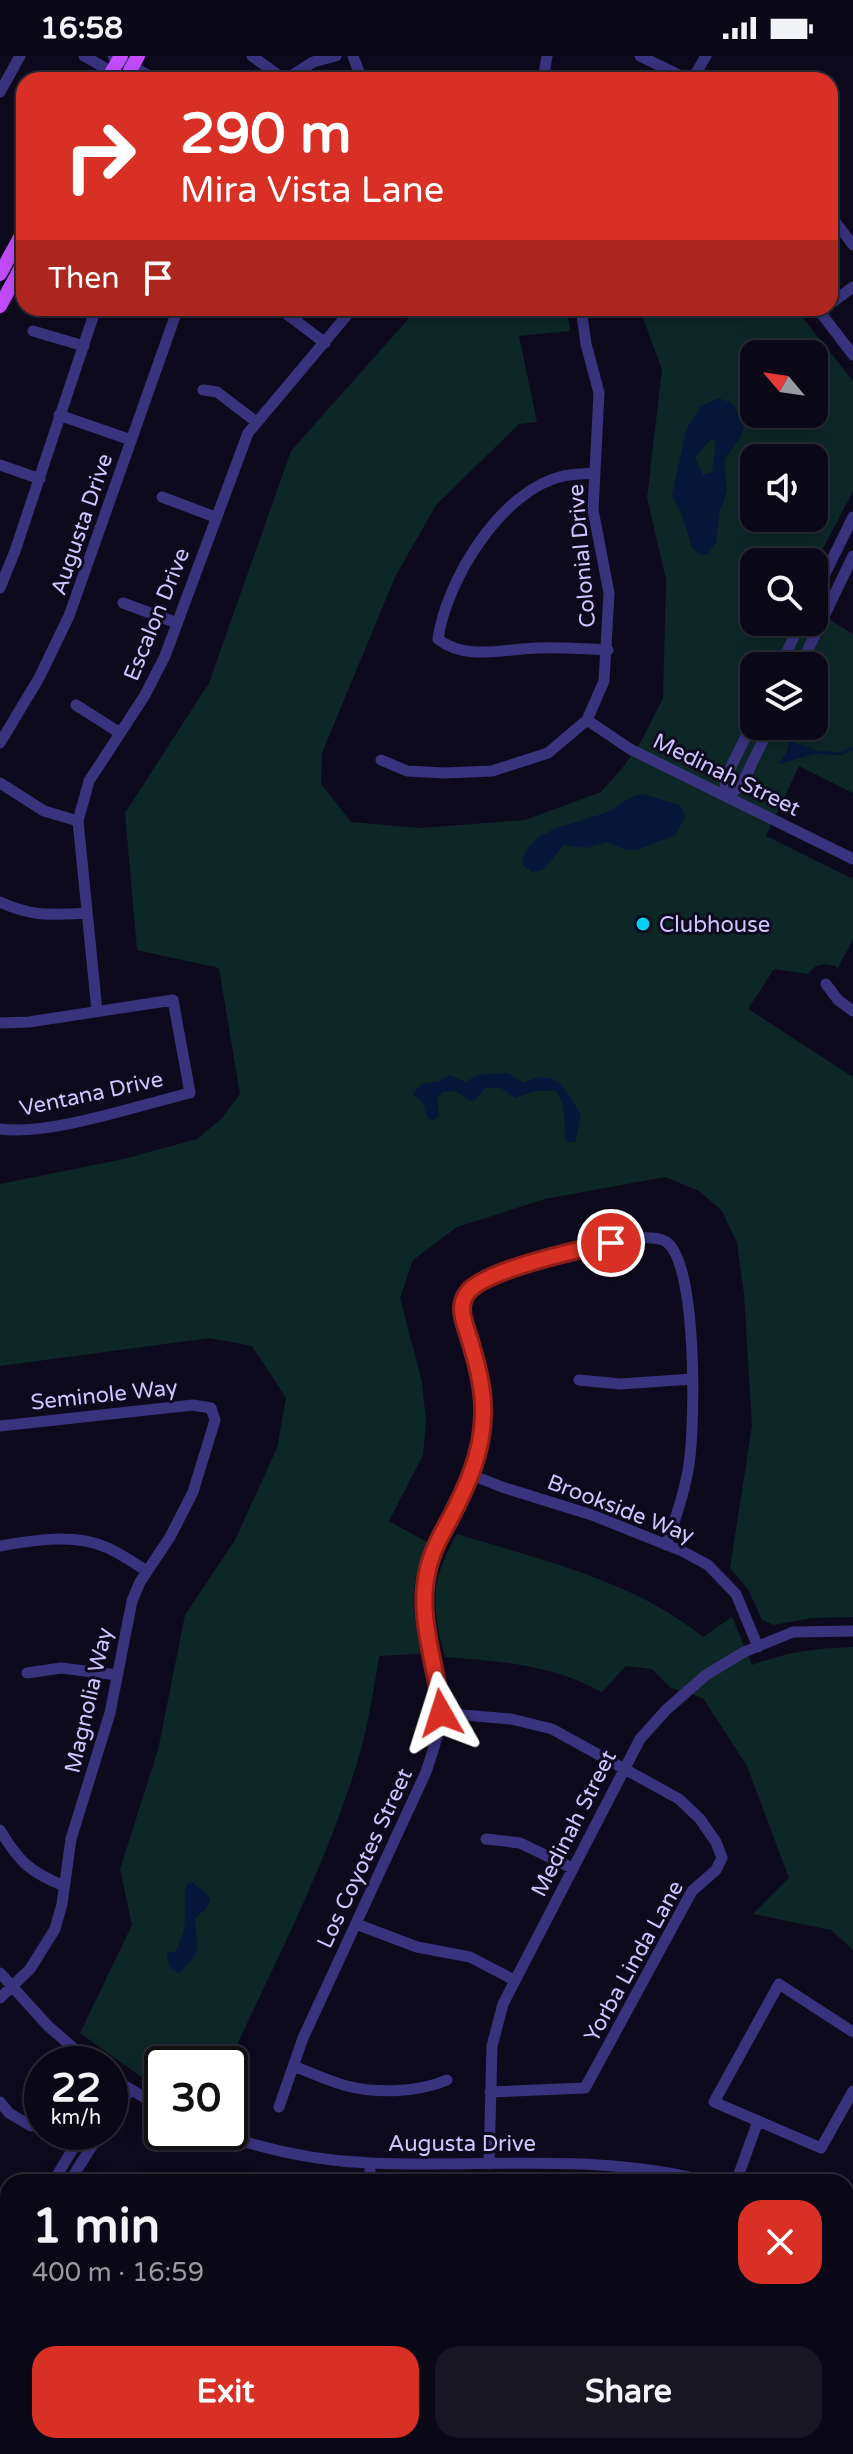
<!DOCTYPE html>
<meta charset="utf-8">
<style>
:root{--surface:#0a0816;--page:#181623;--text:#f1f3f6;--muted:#999aa1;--line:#2a2935;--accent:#d93025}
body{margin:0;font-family:"Varela Round",sans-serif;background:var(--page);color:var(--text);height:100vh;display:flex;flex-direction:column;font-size:30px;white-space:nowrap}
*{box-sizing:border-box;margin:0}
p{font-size:26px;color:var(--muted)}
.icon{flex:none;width:44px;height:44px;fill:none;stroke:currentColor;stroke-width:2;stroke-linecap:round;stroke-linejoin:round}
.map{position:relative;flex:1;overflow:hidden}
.details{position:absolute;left:0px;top:2118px;width:854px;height:280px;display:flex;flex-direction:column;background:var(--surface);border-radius:24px 24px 0 0;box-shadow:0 4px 20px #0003,0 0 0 2px var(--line)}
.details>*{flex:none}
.hud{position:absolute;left:16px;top:16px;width:822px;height:244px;border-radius:24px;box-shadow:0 4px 20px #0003,0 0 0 2px var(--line);background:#d93025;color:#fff;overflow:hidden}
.needle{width:52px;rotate:299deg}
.fabs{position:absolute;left:740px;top:284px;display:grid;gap:16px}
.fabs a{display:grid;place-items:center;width:88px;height:88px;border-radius:16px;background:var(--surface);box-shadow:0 4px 20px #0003,0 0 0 2px var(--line);font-size:40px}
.speed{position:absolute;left:24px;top:1990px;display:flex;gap:16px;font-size:40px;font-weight:700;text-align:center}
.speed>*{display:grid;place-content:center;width:104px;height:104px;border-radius:50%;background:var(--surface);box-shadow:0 4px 20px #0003,0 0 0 2px var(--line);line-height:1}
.speed small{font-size:20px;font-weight:400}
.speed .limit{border:4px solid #111;border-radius:12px;background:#fff;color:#111}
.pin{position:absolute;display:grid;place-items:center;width:68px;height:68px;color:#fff;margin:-34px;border:4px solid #fff;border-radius:50%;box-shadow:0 2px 8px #0007}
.me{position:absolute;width:88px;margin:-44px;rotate:354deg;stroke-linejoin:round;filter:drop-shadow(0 0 6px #0008)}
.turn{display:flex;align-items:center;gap:28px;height:168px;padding:0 32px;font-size:36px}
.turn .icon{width:104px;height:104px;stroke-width:2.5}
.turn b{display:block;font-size:56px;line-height:68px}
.then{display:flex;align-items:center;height:76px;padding:0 32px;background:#0003;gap:16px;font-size:30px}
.round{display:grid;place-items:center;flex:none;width:84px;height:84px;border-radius:24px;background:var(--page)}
.summary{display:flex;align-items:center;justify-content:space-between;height:136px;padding:0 32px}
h1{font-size:48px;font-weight:700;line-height:60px}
.cta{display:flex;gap:16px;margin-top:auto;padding:16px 32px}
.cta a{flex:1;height:92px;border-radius:24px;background:var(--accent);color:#fff;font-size:32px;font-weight:700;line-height:92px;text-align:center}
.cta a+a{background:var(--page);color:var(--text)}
.status{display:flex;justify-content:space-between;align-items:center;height:56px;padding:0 40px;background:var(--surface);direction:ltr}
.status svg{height:22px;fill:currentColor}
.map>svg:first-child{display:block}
.green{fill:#0d2727;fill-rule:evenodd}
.water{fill:#06173a;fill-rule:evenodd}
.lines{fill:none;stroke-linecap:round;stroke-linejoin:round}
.stream{stroke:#06173a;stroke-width:3}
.minor{stroke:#39337e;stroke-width:11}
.major{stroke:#c44dff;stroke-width:14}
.route-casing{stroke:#8d1f18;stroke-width:20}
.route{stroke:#d93025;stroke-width:14}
.poi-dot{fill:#00cff1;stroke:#0e0a1d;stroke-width:3}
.labels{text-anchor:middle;stroke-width:6;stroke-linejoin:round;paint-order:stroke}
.street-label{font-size:22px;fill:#cfc6ff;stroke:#0e0a1d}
.poi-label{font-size:22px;fill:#cfc6ff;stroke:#0e0a1d;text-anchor:start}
</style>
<div class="status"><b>16:58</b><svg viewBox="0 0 49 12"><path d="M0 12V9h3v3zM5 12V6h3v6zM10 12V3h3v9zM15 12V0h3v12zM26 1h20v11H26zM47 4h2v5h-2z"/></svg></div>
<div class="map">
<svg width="853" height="2398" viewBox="0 0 853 2398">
<rect width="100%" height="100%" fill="#0e0a1d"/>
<path class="green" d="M 418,252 L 567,252 L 570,275 L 519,280 L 537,366 L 519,368 L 436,449 L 395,521 L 322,697 L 321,728 L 351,766 L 419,772 L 525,764 L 601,736 L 624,710 L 643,682 L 663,642 L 666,523 L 647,442 L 662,313 L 639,252 L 795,252 L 853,325 L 853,435 L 814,510 L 814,506 L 754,506 L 754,566 L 814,566 L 814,554 L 853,578 L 853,737 L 799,710 L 766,780 L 853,823 L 853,883 L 838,912 C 827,906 816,907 808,918 L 774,913 L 748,953 L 853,1021 L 853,1561 L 812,1562 L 774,1569 L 762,1564 L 748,1533 L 730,1512 L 752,1370 L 744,1238 L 737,1187 L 722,1155 L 699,1135 L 665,1121 L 545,1143 L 457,1171 L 413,1204 L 400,1242 L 422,1326 L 426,1365 L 423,1399 L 389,1465 L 427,1486 C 409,1528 412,1555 421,1598 L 379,1600 C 373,1642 365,1685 351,1726 C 319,1823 271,1915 228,2008 L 162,2008 L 162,2036 L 80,1977 L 132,1869 L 120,1813 L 158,1694 L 185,1559 L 235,1484 L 277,1392 L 286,1342 L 252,1290 L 210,1282 L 0,1310 L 0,1128 L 124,1103 L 197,1083 L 222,1062 L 240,1038 L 219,912 L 137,894 L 125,757 L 209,627 L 291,395 ZM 754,298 L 814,298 L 814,358 L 754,358 ZM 754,402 L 814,402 L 814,462 L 754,462 ZM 754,610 L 814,610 L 814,670 L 754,670 Z
M 457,1478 C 541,1504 633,1524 703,1581 L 732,1561 L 752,1609 C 786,1596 817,1592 853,1591 L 853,1894 L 831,1874 L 753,1858 L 789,1822 L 747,1710 L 703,1642 L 671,1632 L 652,1613 L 626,1610 L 602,1636 C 549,1608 504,1606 445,1601 C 431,1550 430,1525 457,1478 Z
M 173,2390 L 349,2390 L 364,2398 L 168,2398 Z"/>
<path class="water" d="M 719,342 L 733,348 L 744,370 L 741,380 L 724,404 L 727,435 L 720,454 L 716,487 L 708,498 L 701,499 L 692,492 L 682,459 L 672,439 L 687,372 L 701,350 ZM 711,383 L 715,385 C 716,393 713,407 712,416 L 703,419 L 695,401 Z
M 789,685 L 814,693 L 814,698 L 779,708 L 787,695 Z
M 643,738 L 680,749 L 685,762 L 675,779 L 637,794 L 626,794 L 607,786 L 587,792 L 564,789 L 547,809 L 542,814 L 532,816 L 523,809 C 522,772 584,767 609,755 C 622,749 627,740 643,738 Z
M 507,1017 L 524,1027 C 558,1010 566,1035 581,1059 L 575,1086 L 568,1086 L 565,1082 C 565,1068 565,1045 556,1035 L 535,1035 L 515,1042 L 501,1032 L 485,1032 L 475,1044 L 471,1045 L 456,1035 L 443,1036 L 437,1043 L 439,1060 L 433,1064 L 428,1062 L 422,1046 L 413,1038 L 421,1028 L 439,1025 L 450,1019 L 465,1026 L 478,1019 Z
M 193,1827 L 207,1838 L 210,1844 L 207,1852 L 195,1862 C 196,1891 205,1895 178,1917 L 170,1911 L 166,1897 L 176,1895 C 181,1884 185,1873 185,1861 C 186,1849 182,1838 188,1828 Z"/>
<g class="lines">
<path class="stream" d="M 814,696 L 841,698 L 853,692"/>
<path class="minor" d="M 84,0 L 126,24
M 113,0 L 157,24
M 252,0 L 285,24
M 353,0 L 362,24
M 640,0 L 689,24
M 285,24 L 313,6 L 336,0
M 543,24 L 547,0
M 692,24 L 706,0
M 0,36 L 20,0
M 830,159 L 853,189
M 830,248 L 853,231
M 279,252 L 325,287
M 817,252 L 853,299
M 33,275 L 84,290
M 203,334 L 217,336 L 255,365
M 59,359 L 131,384
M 0,409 L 40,423
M 594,417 C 584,418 573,418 563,420 C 501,434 446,525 438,583 C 465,605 504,593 537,592 C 560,591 584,593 608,594
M 162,441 L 215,461
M 0,532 L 15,495 L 96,252
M 814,540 L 853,461
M 123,547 L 177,567
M 780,610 L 801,566
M 800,610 L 853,500
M 76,649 L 120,677
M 587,664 L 630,693 L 853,803
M 0,687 L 39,622 L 69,560 L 178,252
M 381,704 L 407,715 L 445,717 L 492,715 L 548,697 L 587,664 L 604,625 L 609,537 L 593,454 L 599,337 L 586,288 L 581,252
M 0,727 L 44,755 L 78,765
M 726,740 L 741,730 L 770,670
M 726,740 L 725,723 L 754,664
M 0,846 C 31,861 53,859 87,857
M 826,928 L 838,944 L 853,955
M 97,955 L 78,765 L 89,725 L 145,639 L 165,600 L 248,377 L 353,252
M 0,967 L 29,966 L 173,944 L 190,1037 C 139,1049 50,1080 0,1073
M 579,1324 L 620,1328 L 693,1323
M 0,1370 L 193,1349 L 211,1352 L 215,1364 L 193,1436 L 170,1481 L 140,1526 L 132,1545 L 110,1657 L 71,1783 L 62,1848 L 55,1873 L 30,1913 L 0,1942
M 472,1419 L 502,1431 L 592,1459 L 682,1495 L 708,1509 L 736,1538 L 758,1591
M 0,1490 C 34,1484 75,1477 108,1492 C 121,1498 134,1507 147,1515
M 27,1617 L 61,1612 L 117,1619
M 441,1657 L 511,1663 L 552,1673 L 679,1743 L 700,1763 L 716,1786 L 722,1802 L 716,1814 L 692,1835 L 585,2032 L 490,2036
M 0,1774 C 19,1806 30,1816 64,1830
M 486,1783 L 520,1787 L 572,1812
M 356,1868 L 417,1891 L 470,1901 L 514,1924
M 0,1917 L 48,1970 L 92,2008
M 853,1976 L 779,1928 L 714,2046 L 821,2092 L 853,2035
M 294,2010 C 311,2017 329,2025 347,2030 C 378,2038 419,2036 447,2024
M 110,2021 L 162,2052
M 110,2035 L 117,2026
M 0,2046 L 9,2057 L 31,2070
M 279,2051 L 303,1982 L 426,1716 C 432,1697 440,1677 441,1657 C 444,1613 418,1571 425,1527 C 430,1494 448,1467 463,1438 C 477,1409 485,1377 483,1345 C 481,1320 456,1257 466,1240 C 476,1221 532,1206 553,1200 C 576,1194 644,1174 665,1185 C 698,1204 695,1370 689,1408 C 685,1436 676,1462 666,1489
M 110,2062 L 130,2034
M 215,2076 C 265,2094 317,2105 370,2107 C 484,2112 599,2096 710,2126
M 489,2108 L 492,1990 L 503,1948 L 640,1683 L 666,1654 L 706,1619 L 744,1596 L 793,1576 L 853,1575
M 53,2126 L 83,2076
M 69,2126 L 101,2076
M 370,2126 L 370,2107
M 736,2126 L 758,2065
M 846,2195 L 853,2200
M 0,2224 L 8,2209
M 0,2250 L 8,2238
M 0,2267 L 8,2272
M 846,2290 L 853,2297
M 846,2363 L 853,2357
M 587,2390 L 602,2398
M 57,2398 L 61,2390
M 151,2398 L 155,2390
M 673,2398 L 679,2390
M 818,2398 L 824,2390"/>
<path class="major" d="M 107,24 L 121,0
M 125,24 L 138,0
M 0,218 L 24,174
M 0,250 L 24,206
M 0,2155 L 8,2160
M 0,2177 L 8,2181
M 384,2390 L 399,2398
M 421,2390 L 436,2398"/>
</g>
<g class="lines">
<g class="route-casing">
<path id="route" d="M 441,1657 C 437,1608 416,1562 428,1513 C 432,1495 441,1479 450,1463 C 467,1430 482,1398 483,1360 C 484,1335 478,1312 471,1288 C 468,1277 462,1264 462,1253 C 462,1247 464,1241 468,1236 C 485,1214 581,1193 611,1187"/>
</g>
<use href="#route" class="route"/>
</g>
<circle class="poi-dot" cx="643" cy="868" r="8"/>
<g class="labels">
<g class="street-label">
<text transform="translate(81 468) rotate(-71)" y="8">Augusta Drive</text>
<text transform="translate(581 500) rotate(-95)" y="8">Colonial Drive</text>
<text transform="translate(156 558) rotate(-68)" y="8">Escalon Drive</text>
<text transform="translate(727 718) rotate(26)" y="8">Medinah Street</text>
<text transform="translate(91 1037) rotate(-12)" y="8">Ventana Drive</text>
<text transform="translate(104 1338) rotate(-6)" y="8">Seminole Way</text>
<text transform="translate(621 1452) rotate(21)" y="8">Brookside Way</text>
<text transform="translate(88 1644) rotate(-77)" y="8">Magnolia Way</text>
<text transform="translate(573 1767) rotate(-63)" y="8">Medinah Street</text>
<text transform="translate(364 1802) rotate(-65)" y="8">Los Coyotes Street</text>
<text transform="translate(633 1905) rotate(-61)" y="8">Yorba Linda Lane</text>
<text x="462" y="2095">Augusta Drive</text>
</g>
<g class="poi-label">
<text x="659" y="876">Clubhouse</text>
</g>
</g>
</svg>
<div class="fabs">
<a><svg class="needle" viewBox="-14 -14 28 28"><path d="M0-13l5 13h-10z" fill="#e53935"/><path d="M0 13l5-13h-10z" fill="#999aa1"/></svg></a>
<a><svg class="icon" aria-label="sound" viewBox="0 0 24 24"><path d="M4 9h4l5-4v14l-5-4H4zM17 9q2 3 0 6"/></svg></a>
<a><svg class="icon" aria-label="search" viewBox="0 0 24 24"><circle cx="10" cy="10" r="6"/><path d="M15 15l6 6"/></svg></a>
<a><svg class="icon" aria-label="layers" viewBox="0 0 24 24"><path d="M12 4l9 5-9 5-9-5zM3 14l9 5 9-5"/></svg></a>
</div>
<div class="speed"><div>22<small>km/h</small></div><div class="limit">30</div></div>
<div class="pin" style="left:611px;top:1187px;background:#d93025"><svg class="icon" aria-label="arrive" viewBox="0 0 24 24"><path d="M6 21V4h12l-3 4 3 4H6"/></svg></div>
<svg class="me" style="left:441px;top:1657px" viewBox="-20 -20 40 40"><path d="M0-17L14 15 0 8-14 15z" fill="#d93025" stroke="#fff" stroke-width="4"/></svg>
<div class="hud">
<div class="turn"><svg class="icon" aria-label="right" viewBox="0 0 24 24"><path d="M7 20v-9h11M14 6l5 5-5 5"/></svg><div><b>290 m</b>Mira Vista Lane</div></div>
<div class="then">Then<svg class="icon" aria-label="arrive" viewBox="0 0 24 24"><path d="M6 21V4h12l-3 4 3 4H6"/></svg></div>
</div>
<section class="details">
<div class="summary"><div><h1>1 min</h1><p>400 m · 16:59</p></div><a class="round" style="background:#d93025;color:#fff"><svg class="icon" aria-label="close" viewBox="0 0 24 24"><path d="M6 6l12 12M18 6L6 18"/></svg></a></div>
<div class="cta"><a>Exit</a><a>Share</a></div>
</section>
</div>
